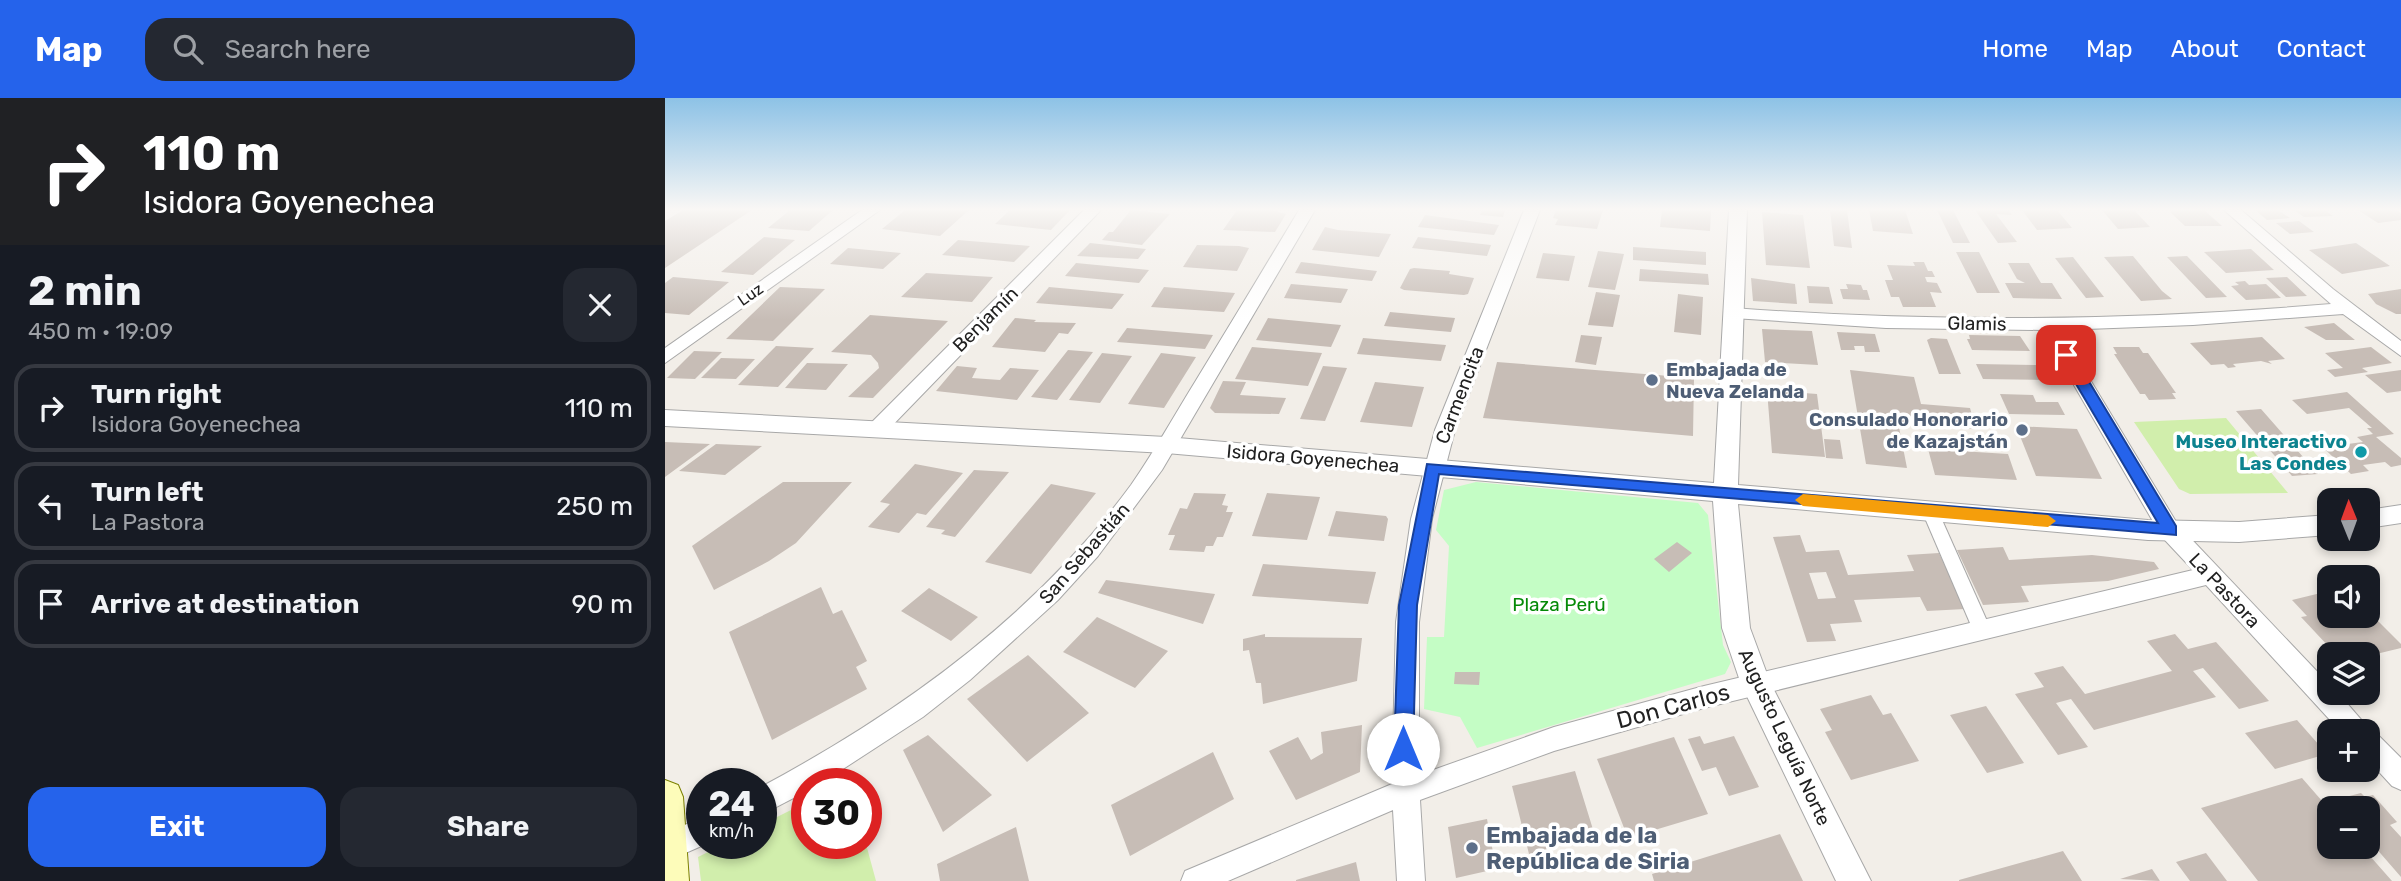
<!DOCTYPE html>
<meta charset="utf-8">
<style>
:root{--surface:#171b24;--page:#242831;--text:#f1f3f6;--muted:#9ea1a6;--line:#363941;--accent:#2563eb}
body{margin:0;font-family:Rubik,sans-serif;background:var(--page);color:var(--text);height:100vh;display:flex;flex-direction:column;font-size:26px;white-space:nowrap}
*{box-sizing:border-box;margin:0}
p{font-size:23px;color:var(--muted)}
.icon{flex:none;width:38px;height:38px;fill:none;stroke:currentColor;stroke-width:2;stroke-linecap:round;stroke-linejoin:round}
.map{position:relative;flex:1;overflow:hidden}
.details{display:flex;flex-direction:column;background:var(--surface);width:665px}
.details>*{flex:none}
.guide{background:#202124;color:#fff;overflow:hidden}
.needle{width:46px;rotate:359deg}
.fabs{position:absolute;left:1652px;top:390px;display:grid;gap:14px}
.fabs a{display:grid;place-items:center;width:63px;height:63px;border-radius:14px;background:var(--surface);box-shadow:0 4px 10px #0003;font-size:35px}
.speed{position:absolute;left:21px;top:670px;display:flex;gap:14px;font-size:35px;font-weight:700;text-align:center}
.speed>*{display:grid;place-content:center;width:91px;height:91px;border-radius:50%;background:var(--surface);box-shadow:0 4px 10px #0003;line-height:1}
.speed small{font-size:18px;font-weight:400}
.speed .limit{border:10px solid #d22;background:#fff;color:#111}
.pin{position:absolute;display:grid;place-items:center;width:60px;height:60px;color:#fff;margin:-30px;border-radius:14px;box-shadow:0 4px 10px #0006}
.me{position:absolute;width:77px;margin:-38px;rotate:0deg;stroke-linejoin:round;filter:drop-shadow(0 0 5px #0008)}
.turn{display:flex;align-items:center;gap:24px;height:147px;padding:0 28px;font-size:32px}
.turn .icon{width:91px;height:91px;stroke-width:2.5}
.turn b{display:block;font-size:49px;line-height:60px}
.round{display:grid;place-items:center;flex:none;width:74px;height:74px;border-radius:21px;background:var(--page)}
.overview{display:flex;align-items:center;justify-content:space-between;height:119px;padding:0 28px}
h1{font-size:42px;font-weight:700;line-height:52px}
.primary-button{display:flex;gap:14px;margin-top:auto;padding:14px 28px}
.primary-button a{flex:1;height:80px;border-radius:21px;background:var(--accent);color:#fff;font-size:28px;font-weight:700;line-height:80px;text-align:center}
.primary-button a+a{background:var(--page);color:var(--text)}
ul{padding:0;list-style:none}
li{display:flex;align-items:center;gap:21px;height:88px;margin:0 14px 10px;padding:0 14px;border:4px solid var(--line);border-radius:21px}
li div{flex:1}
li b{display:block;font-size:26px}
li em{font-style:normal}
header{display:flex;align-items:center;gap:42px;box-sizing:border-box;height:98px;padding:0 35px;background:var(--accent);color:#fff}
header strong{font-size:33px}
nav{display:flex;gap:38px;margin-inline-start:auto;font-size:24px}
.search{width:490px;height:63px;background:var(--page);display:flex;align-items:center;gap:18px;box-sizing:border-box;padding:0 24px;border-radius:21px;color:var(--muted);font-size:26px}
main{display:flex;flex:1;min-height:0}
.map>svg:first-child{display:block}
.grass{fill:#d1eeac}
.park{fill:#c4fdc5}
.building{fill:#c7bdb6;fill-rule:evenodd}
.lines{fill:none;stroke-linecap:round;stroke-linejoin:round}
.pedestrian-casing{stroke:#a8a8a8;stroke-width:2}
.minor-casing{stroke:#a8a8a8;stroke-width:2}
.tertiary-casing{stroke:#a8a8a8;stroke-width:2}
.secondary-casing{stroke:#7c8100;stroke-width:2}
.pedestrian{fill:#fff;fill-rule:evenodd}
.minor{fill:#fff;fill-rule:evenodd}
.tertiary{fill:#fff;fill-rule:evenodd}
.secondary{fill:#fdfcba;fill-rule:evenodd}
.route{fill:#2563eb;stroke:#184099;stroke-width:2}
.slow{fill:#f59e0b}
.service-dot{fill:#5c6f8a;stroke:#fff;stroke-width:2.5}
.culture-dot{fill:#0f9aa8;stroke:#fff;stroke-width:2.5}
.labels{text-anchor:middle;stroke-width:7;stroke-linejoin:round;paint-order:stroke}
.far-street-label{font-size:16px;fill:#212121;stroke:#fff}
.street-label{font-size:19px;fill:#212121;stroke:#fff}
.service-label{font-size:19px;font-weight:bold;fill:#4e5e75;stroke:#fff;text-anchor:start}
.culture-label{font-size:19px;font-weight:bold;fill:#0d838f;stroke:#fff;text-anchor:end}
.park-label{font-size:19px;fill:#058a07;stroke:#fff}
.near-street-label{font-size:23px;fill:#212121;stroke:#fff}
.near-service-label{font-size:23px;font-weight:bold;fill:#4e5e75;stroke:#fff;text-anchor:start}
</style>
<header>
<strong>Map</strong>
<div class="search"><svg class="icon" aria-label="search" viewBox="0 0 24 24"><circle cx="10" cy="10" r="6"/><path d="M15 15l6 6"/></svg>Search here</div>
<nav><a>Home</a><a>Map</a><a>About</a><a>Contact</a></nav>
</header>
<main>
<section class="details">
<div class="guide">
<div class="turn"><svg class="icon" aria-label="right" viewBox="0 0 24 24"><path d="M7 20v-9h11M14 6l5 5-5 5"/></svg><div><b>110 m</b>Isidora Goyenechea</div></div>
</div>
<div class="overview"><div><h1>2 min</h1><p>450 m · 19:09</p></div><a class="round"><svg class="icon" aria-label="close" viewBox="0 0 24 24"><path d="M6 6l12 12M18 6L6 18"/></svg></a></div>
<ul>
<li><svg class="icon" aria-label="right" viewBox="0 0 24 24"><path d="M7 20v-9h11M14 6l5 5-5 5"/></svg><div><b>Turn right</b><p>Isidora Goyenechea</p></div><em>110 m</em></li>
<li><svg class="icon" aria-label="left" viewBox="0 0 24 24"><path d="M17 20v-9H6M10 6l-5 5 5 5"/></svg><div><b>Turn left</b><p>La Pastora</p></div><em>250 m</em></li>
<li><svg class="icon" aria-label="arrive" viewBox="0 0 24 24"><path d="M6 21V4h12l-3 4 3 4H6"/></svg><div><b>Arrive at destination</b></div><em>90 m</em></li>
</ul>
<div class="primary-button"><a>Exit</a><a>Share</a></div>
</section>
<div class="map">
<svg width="1736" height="783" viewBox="0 0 1736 783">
<rect width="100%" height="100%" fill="#f2eee8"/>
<path class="grass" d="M 1561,320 L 1623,395 L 1525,396 L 1514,391 L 1469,324 Z
M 142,704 L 142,746 L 201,746 L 211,783 L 36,783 L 33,759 L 59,746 L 96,746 L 96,727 Z"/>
<path class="park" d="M 811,384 L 1033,405 L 1043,417 L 1058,547 L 1066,564 L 1060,576 L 812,650 L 795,619 L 759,611 L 762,539 L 779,539 L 784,448 L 771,432 L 779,392 Z"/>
<path class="building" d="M 18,112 L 87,112 L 0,170 L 0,123 Z
M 125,112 L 168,112 L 144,133 L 103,130 Z
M 240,112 L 304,112 L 275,138 L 217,131 Z
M 345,112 L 405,112 L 386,132 L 330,126 Z
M 466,112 L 505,116 L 477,147 L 437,142 L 444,134 L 448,134 Z
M 572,112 L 606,112 L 621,116 L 610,134 L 558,132 Z
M 817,112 L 840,112 L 838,119 L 815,117 Z
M 891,112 L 938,112 L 932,131 L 890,127 L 893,121 L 888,120 Z
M 997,112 L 1046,113 L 1045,133 L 995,129 Z
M 1165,112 L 1182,112 L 1187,150 L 1169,148 Z
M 1204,112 L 1240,112 L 1248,136 L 1208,133 Z
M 1272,112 L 1288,112 L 1305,145 L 1288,145 Z
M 1310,112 L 1343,112 L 1347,117 L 1331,116 L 1352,144 L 1333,145 Z
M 1357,112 L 1392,112 L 1407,130 L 1372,132 Z
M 1437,112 L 1469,112 L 1485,129 L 1453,131 Z
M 1509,112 L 1539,112 L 1557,128 L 1520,128 L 1505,114 Z
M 1590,112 L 1613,112 L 1625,120 L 1602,122 Z
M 1629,112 L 1660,112 L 1668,118 L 1639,119 Z
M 1693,112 L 1731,112 L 1736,115 L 1736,122 L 1713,125 Z
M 1097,114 L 1138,117 L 1145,170 L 1101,167 Z
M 760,117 L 834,127 L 829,137 L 753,129 Z
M 1634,123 L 1649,134 L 1625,136 L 1611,125 Z
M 660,129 L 673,132 L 726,136 L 714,159 L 647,152 Z
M 99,139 L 130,142 L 88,177 L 56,174 Z
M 753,139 L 826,147 L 822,158 L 747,150 Z
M 293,142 L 365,148 L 349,164 L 277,157 Z
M 425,145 L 481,151 L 473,161 L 412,158 Z
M 1691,145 L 1725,168 L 1677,176 L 1644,152 Z
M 532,147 L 574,148 L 584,150 L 572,173 L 518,169 Z
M 968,149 L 1041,154 L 1041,167 L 968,162 Z
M 183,150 L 236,155 L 218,171 L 165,166 Z
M 1586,151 L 1609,172 L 1561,175 L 1539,154 Z
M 933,153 L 959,156 L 950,192 L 923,189 Z
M 1291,154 L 1314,154 L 1335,195 L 1312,195 Z
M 878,155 L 910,158 L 904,183 L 871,180 Z
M 1468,158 L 1497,193 L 1507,201 L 1476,203 L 1439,159 Z
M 1522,158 L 1562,199 L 1541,200 L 1502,159 Z
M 1408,159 L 1439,199 L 1421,200 L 1390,160 Z
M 636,164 L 712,173 L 707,183 L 630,175 Z
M 1248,164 L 1259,164 L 1263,173 L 1267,173 L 1270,179 L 1260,179 L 1262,184 L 1272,185 L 1277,195 L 1265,194 L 1271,209 L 1238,209 L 1234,199 L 1226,199 L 1220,182 L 1228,182 L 1222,167 L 1250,168 Z
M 411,165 L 484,172 L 474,185 L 400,178 Z
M 1343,165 L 1364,165 L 1376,185 L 1387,185 L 1397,201 L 1348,200 L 1340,185 L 1360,185 L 1352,181 Z
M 749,170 L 785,173 L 784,176 L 809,180 L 803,196 L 799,197 L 739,192 L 735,190 L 745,171 Z
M 975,171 L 1043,176 L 1044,187 L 974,183 Z
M 261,175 L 328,179 L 307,204 L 236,199 Z
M 8,179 L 64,184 L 24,217 L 0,215 L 0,185 Z
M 1622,179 L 1642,198 L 1621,199 L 1601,180 Z
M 1086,180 L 1130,186 L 1132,206 L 1088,203 Z
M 1580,183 L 1584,187 L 1601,186 L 1616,200 L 1581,202 L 1566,188 L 1574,187 L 1570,184 Z
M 626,186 L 683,191 L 676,205 L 619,200 Z
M 1181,186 L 1196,187 L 1198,192 L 1202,192 L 1205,202 L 1178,201 L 1175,191 L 1183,191 Z
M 1142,188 L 1164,189 L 1168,206 L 1144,205 Z
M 115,189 L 160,191 L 108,243 L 61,241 Z
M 384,189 L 459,196 L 447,211 L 371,205 Z
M 499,189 L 570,195 L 559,214 L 486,209 Z
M 1736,191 L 1736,216 L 1731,216 L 1711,206 L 1703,196 Z
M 931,194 L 955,197 L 948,229 L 923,227 Z
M 1013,196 L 1038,199 L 1036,237 L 1009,234 Z
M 725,214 L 790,220 L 786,234 L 719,228 Z
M 205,217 L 283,223 L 208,300 L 183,299 L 214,270 L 213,265 L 206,257 L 166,254 Z
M 350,220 L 371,222 L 369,224 L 411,225 L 403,236 L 394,235 L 380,254 L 327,249 Z
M 603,220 L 676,227 L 666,249 L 591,242 Z
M 1669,225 L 1690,242 L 1661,242 L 1639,229 Z
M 462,230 L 548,237 L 540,251 L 452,244 Z
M 1097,231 L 1147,233 L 1153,267 L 1100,264 Z
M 1172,234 L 1210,236 L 1215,254 L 1200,254 L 1199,248 L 1189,248 L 1190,252 L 1176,252 Z
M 916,237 L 937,239 L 931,267 L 910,264 Z
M 1304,237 L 1355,238 L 1365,253 L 1307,252 L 1302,241 L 1305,241 Z
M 1597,239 L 1620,261 L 1603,263 L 1607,266 L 1596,263 L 1568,266 L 1571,269 L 1563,270 L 1559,266 L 1546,267 L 1525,245 Z
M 698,240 L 781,247 L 776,263 L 692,256 Z
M 1266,240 L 1282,241 L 1296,276 L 1274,276 L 1262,242 Z
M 111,248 L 149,250 L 113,289 L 73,287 Z
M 587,249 L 657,255 L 643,288 L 570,281 Z
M 1448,249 L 1474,249 L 1478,255 L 1483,255 L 1511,295 L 1507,295 L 1511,301 L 1484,302 L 1480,296 L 1475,296 L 1449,256 L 1452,256 Z
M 1706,249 L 1727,265 L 1697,270 L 1703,274 L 1670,279 L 1662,272 L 1678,270 L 1660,255 Z
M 403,252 L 428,254 L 392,302 L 366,299 Z
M 29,253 L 57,254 L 30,281 L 2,280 Z
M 437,255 L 467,258 L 435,305 L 404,302 Z
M 496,255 L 531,259 L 499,310 L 463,306 Z
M 56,260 L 90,261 L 71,281 L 36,280 Z
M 832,264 L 1029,280 L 1028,338 L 818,320 Z
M 142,265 L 183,266 L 161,292 L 120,290 Z
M 1311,266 L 1373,267 L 1381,282 L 1318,281 Z
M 292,268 L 312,270 L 307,280 L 335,282 L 345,270 L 374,272 L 352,302 L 271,293 Z
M 658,268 L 682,270 L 660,323 L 635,321 Z
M 1185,272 L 1249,279 L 1256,306 L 1305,310 L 1311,331 L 1233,324 L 1242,370 L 1201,366 Z
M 1736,272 L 1736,293 L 1722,295 L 1700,277 Z
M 558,283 L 581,284 L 575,297 L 621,300 L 614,316 L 550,315 L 545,310 Z
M 710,284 L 759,289 L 747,329 L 695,324 Z
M 1102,292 L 1152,296 L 1160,359 L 1107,355 Z
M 1682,294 L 1729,336 L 1711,339 L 1736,360 L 1736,367 L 1726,369 L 1720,364 L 1698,367 L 1704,373 L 1686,376 L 1650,342 L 1666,339 L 1675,347 L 1698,344 L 1692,339 L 1708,336 L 1702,330 L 1707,330 L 1684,310 L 1642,316 L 1627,302 Z
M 1335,296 L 1368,297 L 1371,304 L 1393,304 L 1400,317 L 1344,316 Z
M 1596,311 L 1653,376 L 1627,378 L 1571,313 Z
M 1351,328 L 1412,331 L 1437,381 L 1371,378 Z
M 1159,341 L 1175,342 L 1178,361 L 1161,360 Z
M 0,344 L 45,346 L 0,379 Z
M 51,346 L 97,348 L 60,377 L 14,373 Z
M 1263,351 L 1343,356 L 1352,382 L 1270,377 Z
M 250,366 L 298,375 L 261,417 L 252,415 L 234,435 L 203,429 L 225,406 L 215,404 Z
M 309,372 L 344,374 L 290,439 L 276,436 L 280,432 L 261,429 Z
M 118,384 L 187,384 L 131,445 L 104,463 L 49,492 L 27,448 Z
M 386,386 L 431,395 L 366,476 L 320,464 Z
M 529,395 L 561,396 L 557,407 L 563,408 L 561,414 L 568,414 L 558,439 L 552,439 L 548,448 L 541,448 L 539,454 L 504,452 L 510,437 L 503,437 L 515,410 L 522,411 Z
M 602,395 L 655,399 L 642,442 L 587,438 Z
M 671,413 L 721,418 L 723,421 L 719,443 L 663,438 Z
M 1135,437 L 1141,454 L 1174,452 L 1183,477 L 1249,473 L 1242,457 L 1274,455 L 1300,511 L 1262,513 L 1255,499 L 1189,502 L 1197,524 L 1165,526 L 1171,543 L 1142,544 L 1108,439 ZM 1161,474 L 1171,500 L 1153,501 L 1144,475 Z
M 1012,444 L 1027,455 L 1004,474 L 989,461 Z
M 1338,449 L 1344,462 L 1427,457 L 1489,464 L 1494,471 L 1443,483 L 1356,488 L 1364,504 L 1318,507 L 1292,452 Z
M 598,466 L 711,474 L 703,506 L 587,498 Z
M 441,482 L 550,496 L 538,526 L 433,495 Z
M 156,489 L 168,516 L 177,512 L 202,563 L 191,569 L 202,591 L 107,642 L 64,534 Z
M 264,490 L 313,519 L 286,543 L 236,513 Z
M 1664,493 L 1664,518 L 1703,518 L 1703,513 L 1736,546 L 1736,550 L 1703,558 L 1681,556 L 1673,548 L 1665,550 L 1636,519 L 1642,518 L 1627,502 Z
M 432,519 L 503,553 L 470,590 L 398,554 Z
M 600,536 L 600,539 L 697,540 L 692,583 L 598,606 L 596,585 L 591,585 L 584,552 L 578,553 L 578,541 Z
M 1510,536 L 1523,551 L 1551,544 L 1604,603 L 1574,611 L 1538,570 L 1528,573 L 1551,599 L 1429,632 L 1406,601 L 1391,605 L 1423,649 L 1393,657 L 1350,596 L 1379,589 L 1369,575 L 1398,568 L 1420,596 L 1507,573 L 1482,543 Z
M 363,557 L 424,615 L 362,664 L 302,601 Z
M 790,574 L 815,574 L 814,587 L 789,586 Z
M 1206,597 L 1218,617 L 1226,615 L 1254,663 L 1186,682 L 1160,634 L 1167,632 L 1155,611 Z
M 1321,608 L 1359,665 L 1322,675 L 1285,617 Z
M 1632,622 L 1662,656 L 1610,671 L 1580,635 Z
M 697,627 L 695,674 L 631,702 L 604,653 L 633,639 L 646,662 L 658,655 L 656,634 Z
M 263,637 L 327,697 L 278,734 L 238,652 Z
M 1035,638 L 1039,646 L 1069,638 L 1094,689 L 1064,698 L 1051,669 L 1037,673 L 1023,641 Z
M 1009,639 L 1043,716 L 963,740 L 932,661 Z
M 548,654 L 569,701 L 465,758 L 446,707 Z
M 910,673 L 930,738 L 864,756 L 847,688 Z
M 1637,680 L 1664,711 L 1664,749 L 1697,749 L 1727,783 L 1593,783 L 1536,710 Z
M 1696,695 L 1700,699 L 1708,697 L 1732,724 L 1725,727 L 1736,739 L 1736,779 L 1703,741 L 1703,710 L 1676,710 L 1669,702 Z
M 822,721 L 831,771 L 791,780 L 783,729 Z
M 351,729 L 364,783 L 275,783 L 272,766 Z
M 1115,736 L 1138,783 L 989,783 L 987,776 Z
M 1398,753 L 1417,783 L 1294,783 L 1294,782 Z
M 1541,755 L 1562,783 L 1525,783 L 1511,764 Z
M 691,764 L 695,783 L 631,783 L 631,782 Z
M 1487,771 L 1495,783 L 1455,781 Z"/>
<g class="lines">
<g class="pedestrian-casing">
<path id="pedestrian" d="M 1265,407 L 1271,409 L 1273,413 L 1326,532 L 1323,537 L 1317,539 L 1311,537 L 1308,532 L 1257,413 L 1259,409 Z"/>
</g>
<g class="minor-casing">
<path id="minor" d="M 197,112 L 215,112 L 0,265 L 0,250 Z
M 419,112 L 436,112 L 220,335 L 206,335 L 203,330 L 206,325 Z
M 634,112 L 650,112 L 497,372 L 433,458 L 393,502 L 305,582 L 258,619 L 158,684 L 142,686 L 142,693 L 96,717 L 96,689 C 236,614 371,517 466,387 C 489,354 509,318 530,284 C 565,227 600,169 634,112 Z
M 859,112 L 875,112 L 790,332 L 767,421 L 754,524 L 754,677 L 889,629 L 1039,588 L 1528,472 L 1497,439 L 1377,232 L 1221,230 L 1068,220 L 1059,215 L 1068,210 C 1268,225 1466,223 1666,206 L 1559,112 L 1576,112 L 1668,191 L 1736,243 L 1736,258 L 1678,216 L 1528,227 L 1395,232 L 1513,427 L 1664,586 L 1664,595 L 1673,595 L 1706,633 L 1712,636 L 1736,660 L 1736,692 L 1727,688 L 1703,662 L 1703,634 L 1676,634 L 1541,487 L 1039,610 L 889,653 L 755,702 L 760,783 L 732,783 L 728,712 L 563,783 L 516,783 L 520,773 L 727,686 L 731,524 L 746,421 L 770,332 Z
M 37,719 L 37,746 L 41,746 L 0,764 L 0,736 Z"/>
</g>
<g class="tertiary-casing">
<path id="tertiary" d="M 1064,112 L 1082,112 L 1073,387 L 1483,422 L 1574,424 L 1664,417 L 1664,437 L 1574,444 L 1483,442 L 1073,406 L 1085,530 L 1105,584 L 1206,783 L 1171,783 L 1076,586 L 1057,530 L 1048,403 L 501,355 L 0,328 L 0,312 L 501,339 L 1049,385 Z
M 1736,407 L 1736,425 L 1703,430 L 1703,412 Z"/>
</g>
<g class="secondary-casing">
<path id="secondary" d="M 0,682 L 13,687 L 18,699 L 24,783 L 0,783 Z"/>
</g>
<use href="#pedestrian" class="pedestrian"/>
<use href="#minor" class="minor"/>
<use href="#tertiary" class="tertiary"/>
<use href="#secondary" class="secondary"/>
</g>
<linearGradient id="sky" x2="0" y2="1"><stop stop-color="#8dc2e6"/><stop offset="0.5" stop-color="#f9f7f5"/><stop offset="1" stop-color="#f9f7f5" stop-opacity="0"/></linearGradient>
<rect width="1736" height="222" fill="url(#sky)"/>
<path class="route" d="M 1401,253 L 1408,257 L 1511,428 L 1511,437 L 774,376 L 752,507 L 748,651 L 746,658 L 738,660 L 731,658 L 729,651 L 734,507 L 762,366 L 1493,425 L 1394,257 Z"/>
<path class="slow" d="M 1138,396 L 1383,417 L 1391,423 L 1383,429 L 1138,408 L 1130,402 Z"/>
<g class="service-dot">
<circle cx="987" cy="282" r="7"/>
<circle cx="1357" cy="332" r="7"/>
<circle cx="807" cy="750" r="7"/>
</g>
<circle class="culture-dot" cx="1696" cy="354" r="7"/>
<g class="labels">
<g class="far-street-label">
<text transform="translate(85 196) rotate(-35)" y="6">Luz</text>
</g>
<g class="street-label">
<text transform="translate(320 221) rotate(-45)" y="7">Benjamín</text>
<text transform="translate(1312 225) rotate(1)" y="7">Glamis</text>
<text transform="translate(794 297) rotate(-69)" y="7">Carmencita</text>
<text transform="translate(648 360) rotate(5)" y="7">Isidora Goyenechea</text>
<text transform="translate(419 455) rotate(-49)" y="7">San Sebastián</text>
<text transform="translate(1560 492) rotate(47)" y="7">La Pastora</text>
<text transform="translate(1120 639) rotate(65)" y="7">Augusto Leguía Norte</text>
</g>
<g class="service-label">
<text x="1001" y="278">Embajada de<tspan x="1001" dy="22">Nueva Zelanda</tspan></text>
<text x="1343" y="328" text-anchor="end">Consulado Honorario<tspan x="1343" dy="22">de Kazajstán</tspan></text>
</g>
<g class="culture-label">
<text x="1682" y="350">Museo Interactivo<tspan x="1682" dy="22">Las Condes</tspan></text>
</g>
<g class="park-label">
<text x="894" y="513">Plaza Perú</text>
</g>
<g class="near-street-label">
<text transform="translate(1008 608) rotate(-15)" y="8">Don Carlos</text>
</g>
<g class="near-service-label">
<text x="821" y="745">Embajada de la<tspan x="821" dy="26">República de Siria</tspan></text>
</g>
</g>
</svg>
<div class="fabs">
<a><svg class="needle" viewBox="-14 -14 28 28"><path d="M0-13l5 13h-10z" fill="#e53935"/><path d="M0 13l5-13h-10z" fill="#9ea1a6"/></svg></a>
<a><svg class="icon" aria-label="sound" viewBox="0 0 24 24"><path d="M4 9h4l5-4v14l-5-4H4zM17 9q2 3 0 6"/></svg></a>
<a><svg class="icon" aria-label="layers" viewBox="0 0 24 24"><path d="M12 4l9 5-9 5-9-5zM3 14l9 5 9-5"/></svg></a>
<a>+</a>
<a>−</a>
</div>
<div class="speed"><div>24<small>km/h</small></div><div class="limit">30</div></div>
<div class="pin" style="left:1401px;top:257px;background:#d93025"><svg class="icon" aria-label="arrive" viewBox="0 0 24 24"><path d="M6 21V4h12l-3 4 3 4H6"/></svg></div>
<svg class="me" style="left:738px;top:651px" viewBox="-20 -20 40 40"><circle r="19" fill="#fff"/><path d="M0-13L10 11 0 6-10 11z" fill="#2563eb"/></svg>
</div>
</main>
